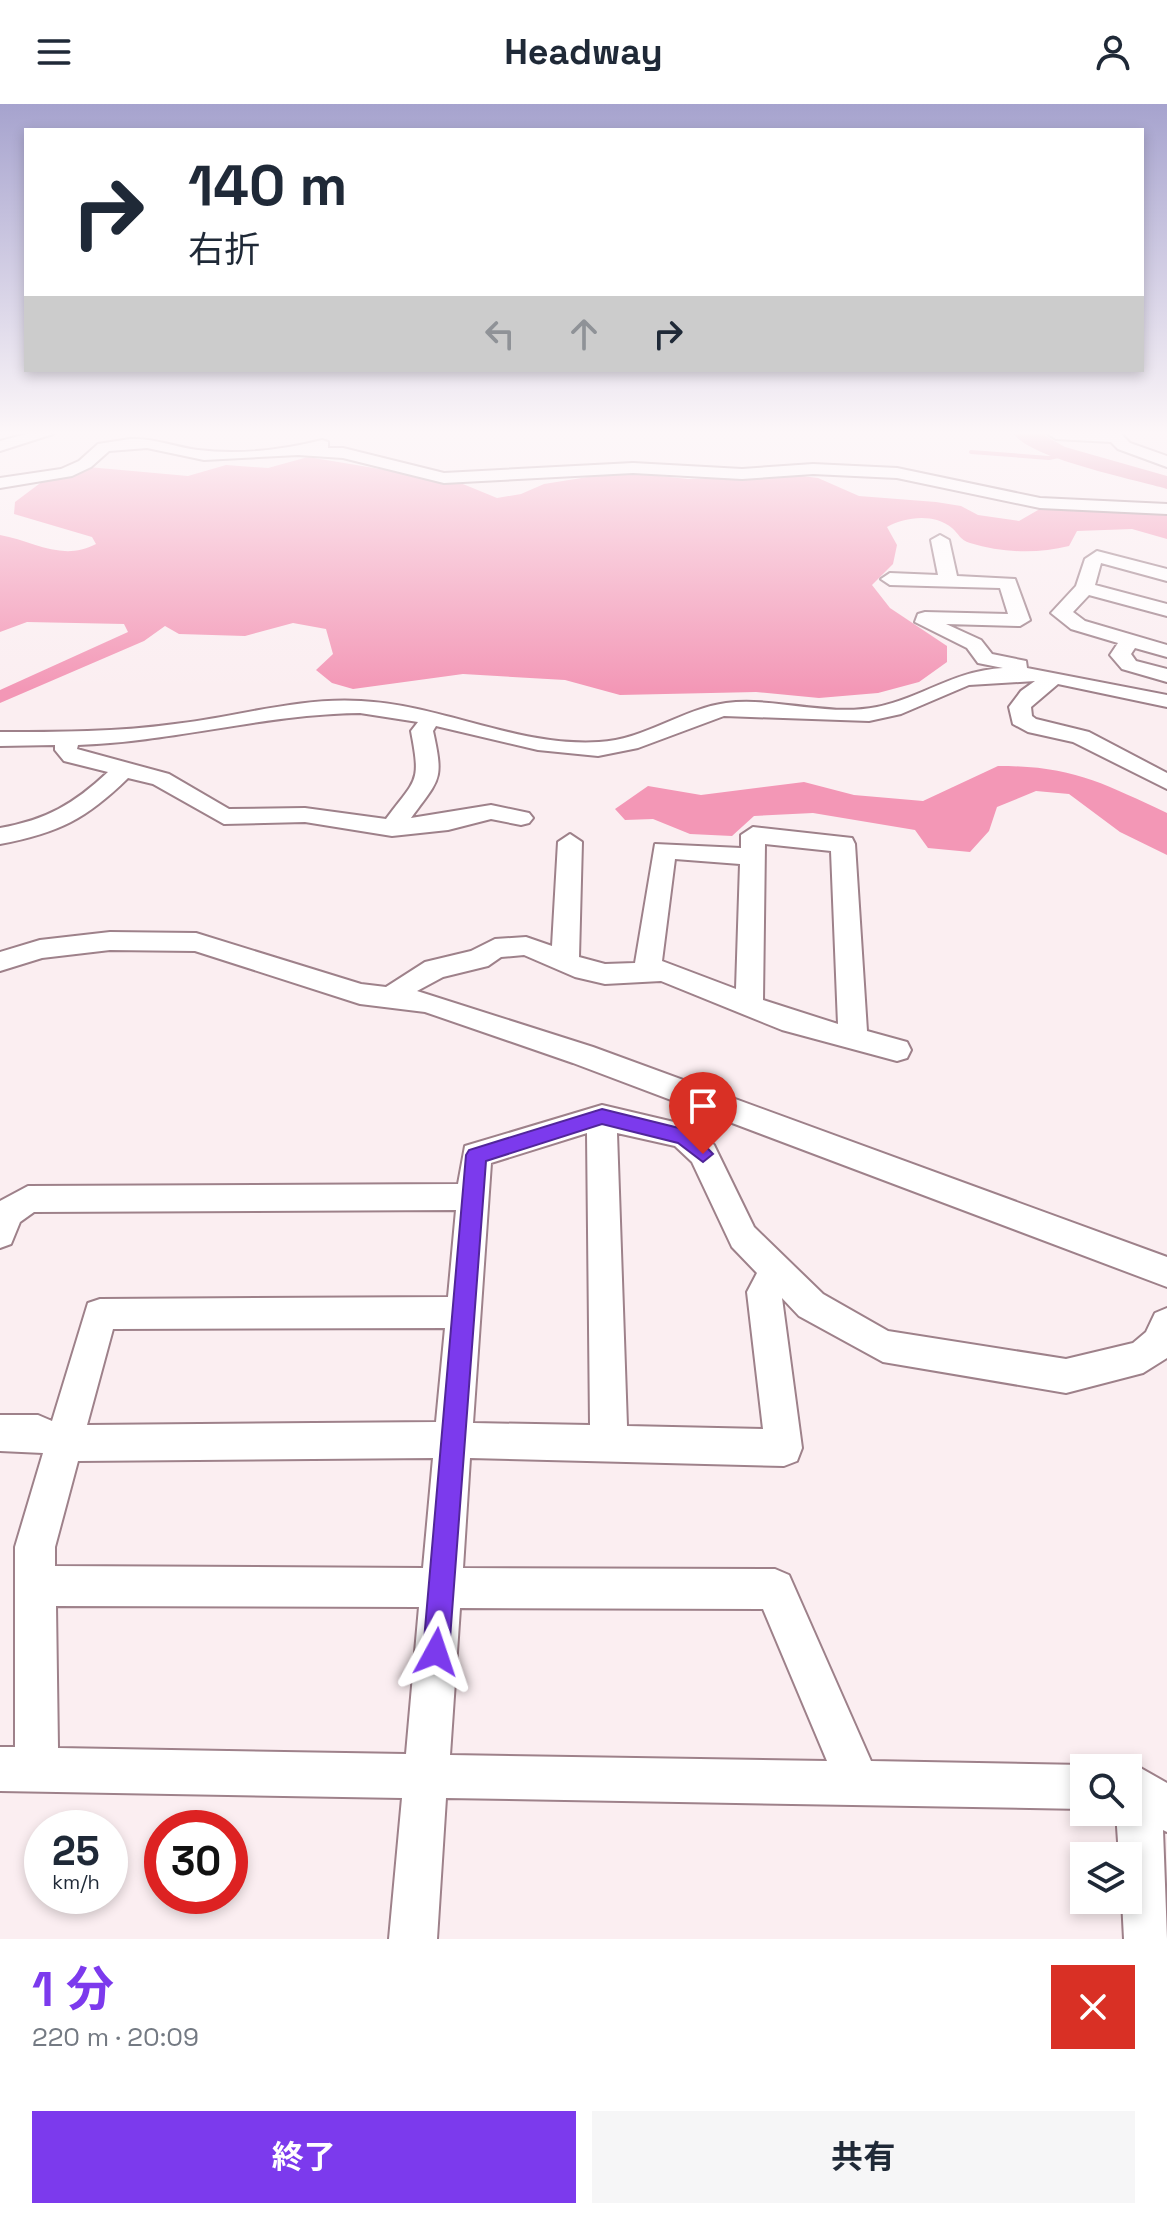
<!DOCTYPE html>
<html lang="ja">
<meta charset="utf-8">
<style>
:root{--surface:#fff;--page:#f6f6f7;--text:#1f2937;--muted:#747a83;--accent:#7c3aed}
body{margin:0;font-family:"Space Grotesk","Noto Sans JP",sans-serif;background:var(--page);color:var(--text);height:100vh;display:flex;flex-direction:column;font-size:30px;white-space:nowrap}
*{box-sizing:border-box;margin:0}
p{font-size:26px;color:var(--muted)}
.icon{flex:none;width:44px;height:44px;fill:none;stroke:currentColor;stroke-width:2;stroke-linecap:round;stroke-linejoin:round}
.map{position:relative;height:1835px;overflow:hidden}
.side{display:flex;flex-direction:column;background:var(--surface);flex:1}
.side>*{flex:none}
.hud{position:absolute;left:24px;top:24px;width:1120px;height:244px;border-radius:0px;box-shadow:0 4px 12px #0003;background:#fff;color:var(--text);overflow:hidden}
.buttons{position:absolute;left:1070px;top:1650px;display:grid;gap:16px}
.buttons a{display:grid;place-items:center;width:72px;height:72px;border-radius:0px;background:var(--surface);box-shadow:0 4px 12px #0003;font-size:40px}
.speed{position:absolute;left:24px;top:1706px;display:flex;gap:16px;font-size:40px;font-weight:700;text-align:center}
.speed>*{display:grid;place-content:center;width:104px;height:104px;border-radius:50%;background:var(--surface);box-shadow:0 4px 12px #0003;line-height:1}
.speed small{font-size:20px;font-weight:400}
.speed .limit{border:12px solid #d22;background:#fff;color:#111}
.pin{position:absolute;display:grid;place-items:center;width:68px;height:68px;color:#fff;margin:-82px -34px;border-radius:50% 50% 50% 0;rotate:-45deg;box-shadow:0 0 8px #0007}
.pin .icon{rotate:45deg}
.me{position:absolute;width:88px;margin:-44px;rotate:5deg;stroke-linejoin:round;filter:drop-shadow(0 0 6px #0008)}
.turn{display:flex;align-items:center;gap:28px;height:168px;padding:0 32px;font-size:36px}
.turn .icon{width:104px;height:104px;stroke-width:2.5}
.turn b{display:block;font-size:56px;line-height:68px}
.lanes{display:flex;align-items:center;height:76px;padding:0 32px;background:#0003;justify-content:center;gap:40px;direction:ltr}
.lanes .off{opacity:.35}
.round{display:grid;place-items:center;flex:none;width:84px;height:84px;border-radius:0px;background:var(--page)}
.overview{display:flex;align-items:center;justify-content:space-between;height:136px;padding:0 32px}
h1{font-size:48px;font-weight:700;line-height:60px;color:var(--accent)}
.primary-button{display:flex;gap:16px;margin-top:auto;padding:16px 32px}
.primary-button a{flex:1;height:92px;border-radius:0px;background:var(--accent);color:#fff;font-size:32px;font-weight:700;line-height:92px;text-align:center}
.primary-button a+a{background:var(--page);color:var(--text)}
header{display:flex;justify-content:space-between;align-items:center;height:104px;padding:0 32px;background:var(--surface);font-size:36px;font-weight:700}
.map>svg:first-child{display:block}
.forest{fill:#f397b6}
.water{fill:#e389a7}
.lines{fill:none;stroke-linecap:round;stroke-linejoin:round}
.stream{stroke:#e389a7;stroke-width:4}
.minor-casing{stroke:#9e818a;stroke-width:4}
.minor{fill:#fff;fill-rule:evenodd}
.route{fill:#7c3aed;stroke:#51269a;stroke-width:2}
</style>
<header><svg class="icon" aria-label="menu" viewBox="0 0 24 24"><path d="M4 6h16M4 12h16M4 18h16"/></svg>Headway<svg class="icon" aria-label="person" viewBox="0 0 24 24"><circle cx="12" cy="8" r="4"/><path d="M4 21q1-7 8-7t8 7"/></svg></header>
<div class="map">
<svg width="1167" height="1835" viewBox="0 0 1167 1835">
<rect width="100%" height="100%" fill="#fbeef1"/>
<path class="forest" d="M 308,353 L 458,378 L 497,394 L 521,390 L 544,380 L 619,368 L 689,375 L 794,371 L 818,374 L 859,392 L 936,398 L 961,402 L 978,411 L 1019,417 L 1045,402 L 1167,409 L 1167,435 L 1132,425 L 1077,427 L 1069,442 C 1037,450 1003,449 970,439 C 960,436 959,430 952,424 C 934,409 905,413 887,423 L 897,441 L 893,460 L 872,481 L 890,504 L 947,542 L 947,558 L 919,578 L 878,589 L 819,594 L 756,588 L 620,591 L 565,576 L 463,570 L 353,585 L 332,579 L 316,566 L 333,550 L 326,525 L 293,519 L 245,532 L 179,530 L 165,522 L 144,537 L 0,599 L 0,586 L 128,528 L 124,520 L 27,518 L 0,528 L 0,431 C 34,437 62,458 96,440 L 92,433 L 14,410 L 15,398 L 43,377 L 88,363 L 188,372 L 226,361 L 268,364 Z
M 998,662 C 1073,662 1102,679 1167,709 L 1167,751 L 1120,728 L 1069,690 L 1036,687 L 997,703 L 989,727 L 970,748 L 928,744 L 915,726 L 813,709 L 754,712 L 732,732 L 690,730 L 653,715 L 625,716 L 615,705 L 648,682 L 701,691 L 804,678 L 854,691 L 923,697 Z"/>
<path class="water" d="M 1014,330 L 1042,330 L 1065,343 L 1167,372 L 1167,385 C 1136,376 1029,354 1014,330 Z"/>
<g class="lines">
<path class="stream" d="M 971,348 L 1049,354 L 1063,351"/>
<g class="minor-casing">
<path id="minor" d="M 26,330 L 53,330 L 0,347 L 0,337 Z
M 1048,330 L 1121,330 L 1130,339 L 1167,352 L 1167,363 L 1118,345 L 1111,338 L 1056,335 Z
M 130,335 C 155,334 174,343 198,346 C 238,351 283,346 322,336 L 328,338 L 328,344 L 343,344 L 444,369 L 633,359 L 742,365 L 813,360 L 897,364 L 1040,394 L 1167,400 L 1167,410 L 1040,404 L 897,374 L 813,370 L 742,375 L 633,369 L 444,379 L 343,354 L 298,351 L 204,356 L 147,344 L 109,347 L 91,363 L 72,372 L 0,384 L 0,374 L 61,365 L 79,357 L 98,340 Z
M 940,431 L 949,436 L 957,472 L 1015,475 L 1030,516 L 1020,522 L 946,520 L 981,536 L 992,550 L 1026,557 L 1027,564 L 1167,591 L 1167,603 L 1058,580 L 1031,603 L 1032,612 L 1036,615 L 1089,628 L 1167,669 L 1167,685 L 1073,638 L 1028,628 L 1013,620 L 1009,603 L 1021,587 L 1035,577 L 969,581 L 901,610 L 869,617 L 724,612 L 638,644 L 598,652 L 538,646 L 436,622 L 433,627 C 444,677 440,674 411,714 L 491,701 L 529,709 L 533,714 L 529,719 L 521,721 L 491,715 L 448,726 L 392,732 L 305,718 L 224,720 L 153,680 L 128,674 C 86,715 59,729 0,740 L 0,724 C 46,716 74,700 108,668 L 64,657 L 55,646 L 55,641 L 0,642 L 0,628 C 58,628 117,628 175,620 C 237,613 299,593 361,597 C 442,601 518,643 599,638 C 644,636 682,605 726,599 C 776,593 827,613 877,603 C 922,594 952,567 1003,564 L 978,559 L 967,544 L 915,518 L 918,510 L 925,508 L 1008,510 L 1000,484 L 890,481 L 881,475 L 890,469 L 938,471 L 931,436 ZM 360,609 L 418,618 L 411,627 C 421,680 417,673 386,715 L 305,704 L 229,705 L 169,670 L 77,645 L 78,641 C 173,638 265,610 360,609 Z
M 1097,447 L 1167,465 L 1167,477 L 1101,459 L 1095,481 L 1167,500 L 1167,512 L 1089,491 L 1073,508 L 1085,517 L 1167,541 L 1167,553 L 1135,544 L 1131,550 L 1136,557 L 1167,565 L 1167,578 L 1122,565 L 1110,551 L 1118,539 L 1071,525 L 1051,509 L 1076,482 L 1085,455 Z
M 753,723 L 852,734 L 855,740 L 867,927 L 907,938 L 911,946 L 907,954 L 897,957 L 782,926 L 661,877 L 605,880 L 575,873 L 524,851 L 501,853 L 488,862 L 443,873 L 417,887 L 593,943 L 1167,1153 L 1167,1183 L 573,959 L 425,908 L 360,900 L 195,847 L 110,846 L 42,854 L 0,867 L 0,848 L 40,836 L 110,828 L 196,829 L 361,880 L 386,883 L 425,858 L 471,847 L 495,835 L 526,833 L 552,842 L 558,738 L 570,730 L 582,738 L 579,853 L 605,860 L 635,859 L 655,740 L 741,744 L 741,731 ZM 765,740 L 831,747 L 838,920 L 763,896 ZM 675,755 L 740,760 L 736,885 L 662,857 Z
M 602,1001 L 695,1023 L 714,1041 L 754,1123 L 823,1190 L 888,1227 L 1066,1255 L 1133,1239 L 1146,1228 L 1155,1209 L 1167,1204 L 1167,1254 L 1143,1269 L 1066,1289 L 883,1258 L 799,1212 L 782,1194 L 802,1344 L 797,1357 L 784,1362 L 470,1354 L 463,1464 L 775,1465 L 789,1471 L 871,1657 L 1084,1661 L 1091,1664 L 1084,1664 L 1084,1705 L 446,1694 L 437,1835 L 389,1835 L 402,1694 L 0,1687 L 0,1643 L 15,1643 L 15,1443 L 43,1349 L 0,1347 L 0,1311 L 38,1311 L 52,1317 L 88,1199 L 100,1195 L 448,1193 L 456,1106 L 34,1108 L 20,1118 L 11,1140 L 0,1144 L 0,1097 L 28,1082 L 458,1080 L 465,1042 ZM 587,1029 L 590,1321 L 473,1319 L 491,1059 ZM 617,1029 L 675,1042 L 692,1058 L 732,1143 L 757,1169 L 747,1188 L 763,1325 L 627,1322 ZM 445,1224 L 436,1318 L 87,1321 L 113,1225 ZM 433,1354 L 423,1464 L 55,1462 L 55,1443 L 78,1357 ZM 56,1502 L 419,1503 L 406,1650 L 58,1644 ZM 460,1504 L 763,1505 L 827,1657 L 450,1651 Z
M 1137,1662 L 1167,1679 L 1167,1728 L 1163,1726 L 1167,1835 L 1124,1835 L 1122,1796 L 1128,1796 L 1128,1752 L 1119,1752 L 1116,1708 L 1128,1708 L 1128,1666 Z"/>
</g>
<use href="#minor" class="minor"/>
</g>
<linearGradient id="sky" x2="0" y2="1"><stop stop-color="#a6a3ce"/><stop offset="0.56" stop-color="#fdf7f9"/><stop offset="1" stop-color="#fdf7f9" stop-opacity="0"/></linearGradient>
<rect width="1167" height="587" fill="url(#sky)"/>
<path class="route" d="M 602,1005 L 691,1027 L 713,1050 L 703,1058 L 678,1039 L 602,1020 L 486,1057 L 449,1548 L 445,1557 L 436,1561 L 427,1557 L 423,1548 L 466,1051 L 469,1046 Z"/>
</svg>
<div class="buttons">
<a><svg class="icon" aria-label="search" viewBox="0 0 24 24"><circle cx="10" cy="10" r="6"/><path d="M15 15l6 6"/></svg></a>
<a><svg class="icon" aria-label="layers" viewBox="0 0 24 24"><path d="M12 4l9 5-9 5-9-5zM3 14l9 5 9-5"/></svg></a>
</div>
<div class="speed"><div>25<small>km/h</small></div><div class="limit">30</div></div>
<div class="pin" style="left:703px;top:1050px;background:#d93025"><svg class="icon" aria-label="arrive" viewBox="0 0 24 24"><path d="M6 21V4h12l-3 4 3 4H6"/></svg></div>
<svg class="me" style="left:436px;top:1548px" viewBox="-20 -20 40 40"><path d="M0-17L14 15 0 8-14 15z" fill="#7c3aed" stroke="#fff" stroke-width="4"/></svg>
<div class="hud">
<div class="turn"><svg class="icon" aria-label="right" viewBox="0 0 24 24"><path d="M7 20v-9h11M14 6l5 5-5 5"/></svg><div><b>140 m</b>右折</div></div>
<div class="lanes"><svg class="icon off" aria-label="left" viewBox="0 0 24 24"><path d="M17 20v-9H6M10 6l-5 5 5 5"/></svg><svg class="icon off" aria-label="ahead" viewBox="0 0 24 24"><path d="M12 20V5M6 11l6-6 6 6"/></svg><svg class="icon" aria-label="right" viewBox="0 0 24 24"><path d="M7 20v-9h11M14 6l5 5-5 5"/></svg></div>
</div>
</div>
<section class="side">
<div class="overview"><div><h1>1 分</h1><p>220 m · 20:09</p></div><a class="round" style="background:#d93025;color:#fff"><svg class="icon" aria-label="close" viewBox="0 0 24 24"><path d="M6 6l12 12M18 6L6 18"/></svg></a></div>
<div class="primary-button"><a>終了</a><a>共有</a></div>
</section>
